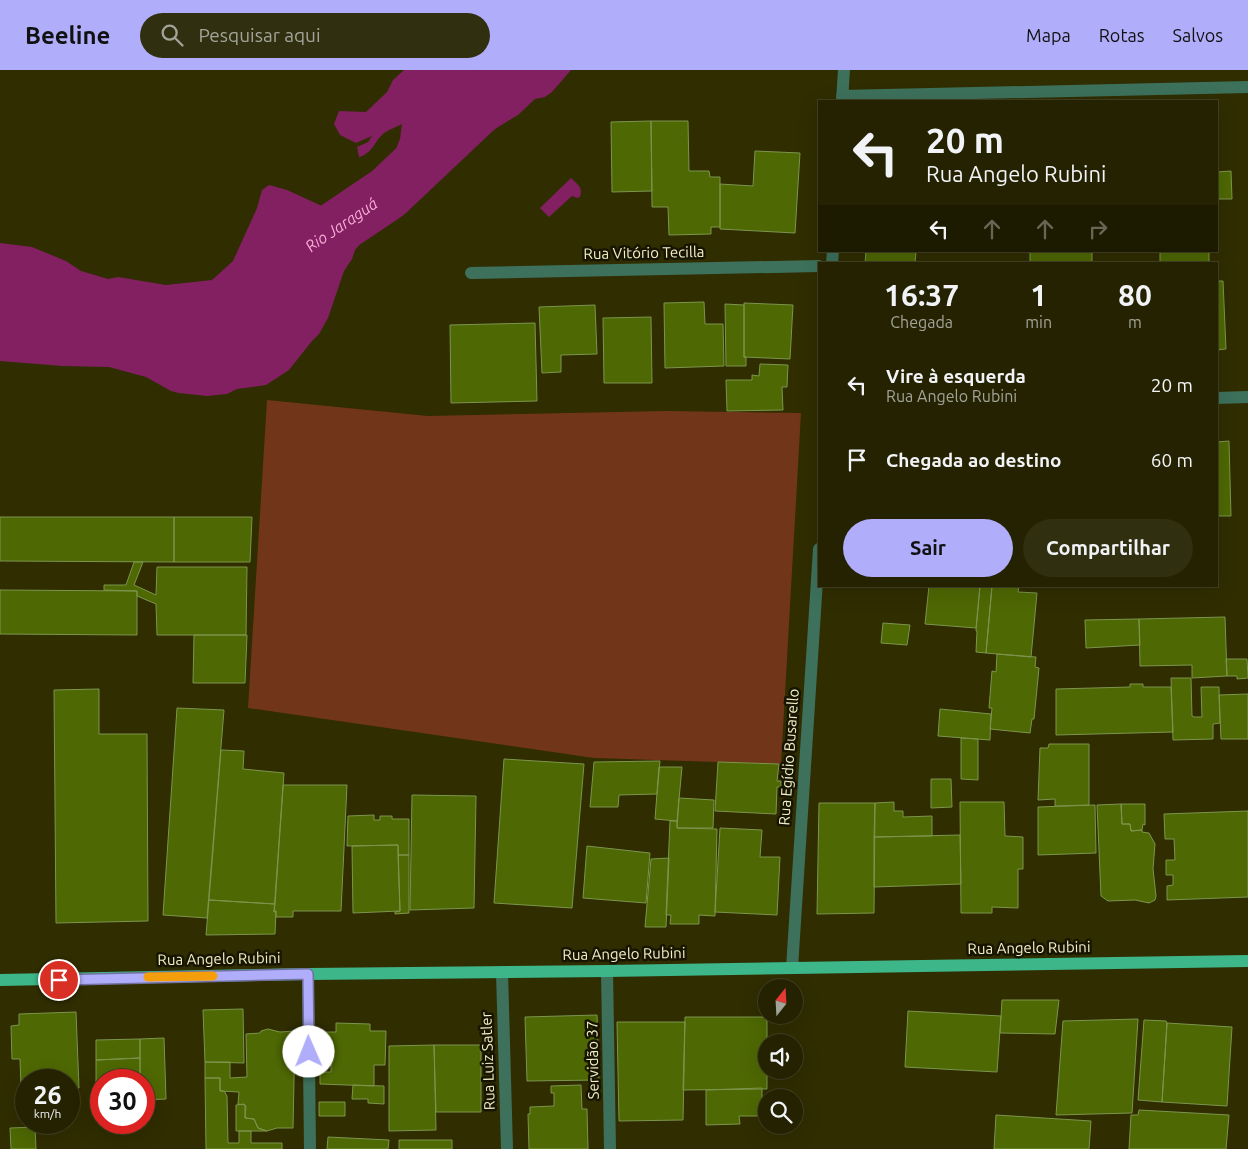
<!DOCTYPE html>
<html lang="pt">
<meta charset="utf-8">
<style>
:root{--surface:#242201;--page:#302f10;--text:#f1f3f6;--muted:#a3a499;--line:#413f23;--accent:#b0aefa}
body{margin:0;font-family:Ubuntu,sans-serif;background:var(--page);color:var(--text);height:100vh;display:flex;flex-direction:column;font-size:19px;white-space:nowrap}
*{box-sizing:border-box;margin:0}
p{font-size:16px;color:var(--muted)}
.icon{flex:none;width:28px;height:28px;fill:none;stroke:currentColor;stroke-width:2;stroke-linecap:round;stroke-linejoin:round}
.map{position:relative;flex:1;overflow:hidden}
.panel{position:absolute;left:818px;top:192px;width:400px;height:325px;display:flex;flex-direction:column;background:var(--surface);border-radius:0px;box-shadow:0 5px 20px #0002,0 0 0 1px var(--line)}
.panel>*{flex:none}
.top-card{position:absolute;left:818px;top:30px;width:400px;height:152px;border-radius:0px;box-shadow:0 5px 20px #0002,0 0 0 1px var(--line);background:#242201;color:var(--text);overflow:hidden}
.needle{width:32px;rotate:18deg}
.fabs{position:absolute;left:758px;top:909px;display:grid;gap:10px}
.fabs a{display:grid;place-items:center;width:45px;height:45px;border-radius:50%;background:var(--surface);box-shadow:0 5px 20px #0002,0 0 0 1px var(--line);font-size:25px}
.speed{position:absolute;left:15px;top:999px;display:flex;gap:10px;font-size:25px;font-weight:700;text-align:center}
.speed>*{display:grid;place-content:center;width:65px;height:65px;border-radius:50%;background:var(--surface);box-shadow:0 5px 20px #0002,0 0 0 1px var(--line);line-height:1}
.speed small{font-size:12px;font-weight:400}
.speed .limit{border:8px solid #d22;background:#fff;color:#111}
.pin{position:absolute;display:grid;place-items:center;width:42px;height:42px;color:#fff;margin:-21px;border:2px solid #fff;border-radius:50%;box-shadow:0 1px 5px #0007}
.me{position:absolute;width:55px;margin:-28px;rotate:359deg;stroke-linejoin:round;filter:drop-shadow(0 0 4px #0008)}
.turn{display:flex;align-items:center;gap:18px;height:105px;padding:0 25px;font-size:22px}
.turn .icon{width:65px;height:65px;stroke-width:2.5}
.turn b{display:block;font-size:35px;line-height:42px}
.lanes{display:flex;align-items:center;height:48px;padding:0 25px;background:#0003;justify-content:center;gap:25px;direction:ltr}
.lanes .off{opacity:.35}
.eta{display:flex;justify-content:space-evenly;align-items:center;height:85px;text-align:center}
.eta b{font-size:30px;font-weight:700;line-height:35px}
.action{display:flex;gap:10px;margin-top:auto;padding:10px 25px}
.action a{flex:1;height:58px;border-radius:30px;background:var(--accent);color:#111;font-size:20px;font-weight:700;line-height:58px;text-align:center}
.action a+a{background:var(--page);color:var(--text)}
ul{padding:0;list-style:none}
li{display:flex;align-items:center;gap:15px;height:75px;padding:0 25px}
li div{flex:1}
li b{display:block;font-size:19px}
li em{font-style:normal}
header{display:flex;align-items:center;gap:30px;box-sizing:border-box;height:70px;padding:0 25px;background:var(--accent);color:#111}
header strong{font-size:24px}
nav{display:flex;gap:28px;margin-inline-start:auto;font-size:18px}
.search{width:350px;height:45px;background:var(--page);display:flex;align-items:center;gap:12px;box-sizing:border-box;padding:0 18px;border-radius:28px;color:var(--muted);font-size:19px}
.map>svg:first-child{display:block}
.green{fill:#713619}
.water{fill:#822061}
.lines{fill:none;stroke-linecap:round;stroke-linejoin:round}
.river{stroke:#822061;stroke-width:54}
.building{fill:#4e6803;stroke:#7c954d}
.minor{stroke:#3d715c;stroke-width:12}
.major{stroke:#3db68a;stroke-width:12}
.route-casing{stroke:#7271a2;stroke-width:12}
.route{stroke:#b0aefa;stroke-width:9}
.slow{stroke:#f59e0b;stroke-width:9}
.labels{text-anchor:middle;stroke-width:5;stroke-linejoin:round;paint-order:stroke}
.street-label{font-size:15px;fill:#f2f0c9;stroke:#171500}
.water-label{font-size:16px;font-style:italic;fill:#f9aad6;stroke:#171500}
</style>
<header>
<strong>Beeline</strong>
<div class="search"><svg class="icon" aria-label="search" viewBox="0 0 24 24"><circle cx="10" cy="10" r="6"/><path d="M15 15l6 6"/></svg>Pesquisar aqui</div>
<nav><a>Mapa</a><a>Rotas</a><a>Salvos</a></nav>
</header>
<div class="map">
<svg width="1248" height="1079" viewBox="0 0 1248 1079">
<rect width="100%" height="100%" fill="#302d01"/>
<path class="green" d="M 267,330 L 428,346 L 666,341 L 801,343 L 781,694 L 594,688 L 248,638 Z"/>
<path class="water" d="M 404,0 L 571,0 L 552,22 L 545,27 L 535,29 L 518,45 L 495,59 L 465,82 L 445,101 L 430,113 L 411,134 L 395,143 L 383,157 L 361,173 L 355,180 L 352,189 L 344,201 L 328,248 L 319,264 L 312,271 L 289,300 L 266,315 L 237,319 L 227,324 L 207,326 L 179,323 L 171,321 L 146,307 L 109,297 L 62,296 L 0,291 L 0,173 L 32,177 L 66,191 L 81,201 L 108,209 L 118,207 L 166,215 L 212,210 L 233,191 L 257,138 L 262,120 L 269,115 L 287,120 L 322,136 L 350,136 L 357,138 L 374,136 L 380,127 L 391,124 L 394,118 L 385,117 L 383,110 L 400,69 L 402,54 C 396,57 388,60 383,64 C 374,72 373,83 359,87 L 357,77 L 368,72 L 372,66 L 356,73 L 340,65 L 334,54 L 339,41 L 366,42 L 387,22 L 393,10 Z
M 571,108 C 578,115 583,117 580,127 L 577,128 L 572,126 L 549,147 L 540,138 Z"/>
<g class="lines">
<path class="river" id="s1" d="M 307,179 L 311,175 L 388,123 L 498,19 L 507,0"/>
</g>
<path class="building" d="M 651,51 L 652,121 L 612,122 L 611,52 Z
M 651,51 L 688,51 L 689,101 L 709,101 L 710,107 L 720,107 L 720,157 L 711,157 L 711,164 L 669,165 L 668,137 L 652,137 Z
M 755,81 L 800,83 L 795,163 L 720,159 L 720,114 L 753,116 Z
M 1231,101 L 1232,129 L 1216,129 L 1216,102 Z
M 866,181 L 916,181 L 915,194 L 865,194 Z
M 1030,181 L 1092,181 L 1092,194 L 1030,194 Z
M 1160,181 L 1209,181 L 1209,194 L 1160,194 Z
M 1216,211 L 1223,211 L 1226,279 L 1216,280 Z
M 704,232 L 705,254 L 723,254 L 724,296 L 665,298 L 664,233 Z
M 744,233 L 793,235 L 790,289 L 744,287 Z
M 725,234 L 744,235 L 744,287 L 746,287 L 746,296 L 726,296 Z
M 595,235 L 597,284 L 561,285 L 561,302 L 542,303 L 539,237 Z
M 651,247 L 652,313 L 604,313 L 603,248 Z
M 535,253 L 537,331 L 451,333 L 450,255 Z
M 760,294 L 788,295 L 787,317 L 782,317 L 783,340 L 727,341 L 726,310 L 752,310 L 752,305 L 759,306 Z
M 1229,371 L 1231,446 L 1216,446 L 1216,372 Z
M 0,447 L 174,447 L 174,492 L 0,491 Z
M 174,447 L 252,447 L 250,492 L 174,492 Z
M 134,492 L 143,492 L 134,515 L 156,525 L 157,497 L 247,497 L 246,565 L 157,565 L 156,534 L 137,526 L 137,521 L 104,520 L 104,515 L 126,515 Z
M 929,516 L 980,516 L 976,558 L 925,554 Z
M 980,516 L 992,516 L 986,583 L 976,582 L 977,561 L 976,561 Z
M 992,516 L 1019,516 L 1018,522 L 1037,523 L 1031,587 L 986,583 Z
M 0,520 L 137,521 L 137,565 L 0,564 Z
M 1225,547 L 1227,606 L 1192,608 L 1192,595 L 1140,596 L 1139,549 Z
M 1139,549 L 1140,575 L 1086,578 L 1085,550 Z
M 883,553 L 910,555 L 907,575 L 881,573 Z
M 194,565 L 247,565 L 245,613 L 193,613 Z
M 997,584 L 1036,587 L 1035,597 L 1039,598 L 1034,649 L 1032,649 L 1030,663 L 990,659 L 992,638 L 989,638 L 992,601 L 996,602 Z
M 1226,589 L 1247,589 L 1248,608 L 1237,609 L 1237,606 L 1227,606 Z
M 1171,608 L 1191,608 L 1192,646 L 1194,647 L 1202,647 L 1201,617 L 1219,617 L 1220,653 L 1213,654 L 1213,669 L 1173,670 Z
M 1130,614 L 1143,614 L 1143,617 L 1171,617 L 1173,662 L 1056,665 L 1056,619 L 1130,617 Z
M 99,619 L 99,664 L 147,664 L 148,851 L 56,853 L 54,620 Z
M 1248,624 L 1248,669 L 1221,669 L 1219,625 Z
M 177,638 L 224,640 L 207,848 L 163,845 Z
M 940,639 L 991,644 L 990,670 L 938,666 Z
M 961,668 L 978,669 L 978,710 L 961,709 Z
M 1049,674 L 1089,674 L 1089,735 L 1055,736 L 1055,729 L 1038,730 L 1040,678 L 1048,678 Z
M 221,680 L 244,681 L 243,699 L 284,703 L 275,834 L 209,830 Z
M 504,689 L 584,694 L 572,838 L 494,833 Z
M 660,691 L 657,724 L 619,725 L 618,737 L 590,737 L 594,692 Z
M 718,692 L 779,694 L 777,711 L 781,711 L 781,717 L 777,717 L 776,744 L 715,741 Z
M 659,697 L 682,697 L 677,751 L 655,749 Z
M 931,709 L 951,709 L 952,737 L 931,738 Z
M 283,715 L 347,715 L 341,841 L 293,841 L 293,847 L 276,847 L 276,841 L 274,842 Z
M 412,725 L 476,726 L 474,838 L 410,840 Z
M 679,728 L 714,730 L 713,758 L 677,758 Z
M 894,732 L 894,741 L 903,741 L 903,747 L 932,746 L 932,766 L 874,767 L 875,733 Z
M 960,732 L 1004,732 L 1005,766 L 1023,767 L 1023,799 L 1018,799 L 1018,838 L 992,837 L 992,843 L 961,843 Z
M 819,733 L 875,733 L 874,843 L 817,844 Z
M 1121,734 L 1122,754 L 1130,754 L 1131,761 L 1142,760 L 1142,762 L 1149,763 L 1155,774 L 1153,799 L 1156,826 L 1155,830 L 1149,833 L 1135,830 L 1108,831 L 1101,826 L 1097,735 Z
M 1121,734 L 1145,734 L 1145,755 L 1143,754 L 1142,760 L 1131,761 L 1130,754 L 1122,754 Z
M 1095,735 L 1096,783 L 1038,785 L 1038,737 Z
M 1248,741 L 1248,827 L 1167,830 L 1167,816 L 1173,815 L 1173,805 L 1166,805 L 1166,790 L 1175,790 L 1174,769 L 1165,769 L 1164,744 Z
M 374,745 L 374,750 L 380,750 L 380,746 L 392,746 L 392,749 L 409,749 L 409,785 L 398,785 L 398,775 L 347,776 L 348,746 Z
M 670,751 L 677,751 L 677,758 L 717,759 L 715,846 L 699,845 L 699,854 L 670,854 L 671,845 L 666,845 Z
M 720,758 L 762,760 L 760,787 L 780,787 L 777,845 L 715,842 Z
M 960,765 L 961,814 L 874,817 L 874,767 Z
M 398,775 L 400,841 L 353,843 L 352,776 Z
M 587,776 L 650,783 L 646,833 L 583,828 Z
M 398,785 L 409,785 L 409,843 L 395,844 L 395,842 L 400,841 Z
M 669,788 L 666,857 L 645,857 L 651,789 Z
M 209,830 L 275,834 L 274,842 L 276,841 L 275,864 L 206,865 Z
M 1002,930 L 1059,930 L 1055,964 L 1000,963 Z
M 243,939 L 244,993 L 205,992 L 203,940 Z
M 908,941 L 1001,946 L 997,1002 L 905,997 Z
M 76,942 L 79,1018 L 69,1018 L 69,1010 L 26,1010 L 26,1018 L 21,1018 L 20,989 L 12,989 L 11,956 L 19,955 L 19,944 Z
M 597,945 L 599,1010 L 527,1011 L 525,947 Z
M 685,947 L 767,947 L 767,1019 L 683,1020 Z
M 1138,949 L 1132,1043 L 1056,1045 L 1063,951 Z
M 1144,950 L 1166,951 L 1167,953 L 1162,1032 L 1138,1030 Z
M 617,952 L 685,952 L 683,1050 L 619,1051 Z
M 336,953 L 370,954 L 370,961 L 386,961 L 385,995 L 374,995 L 374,1016 L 320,1014 L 320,1002 L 331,1002 L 331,994 L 319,993 L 320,962 L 336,962 Z
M 1167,953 L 1232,957 L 1227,1036 L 1162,1032 Z
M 268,959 L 280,962 L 295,961 L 293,1058 L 277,1058 L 267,1061 L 258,1058 L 254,1049 L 245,1048 L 245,1035 L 238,1034 L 239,1022 L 220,1021 L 220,1008 L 205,1008 L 205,992 L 230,992 L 230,1008 L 247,1007 L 246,964 L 260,963 L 261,961 Z
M 164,968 L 166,1029 L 144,1030 L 144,1010 L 140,1010 L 140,969 Z
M 140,969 L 140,988 L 96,990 L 96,970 Z
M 434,975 L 436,1060 L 389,1061 L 389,976 Z
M 434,975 L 481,975 L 481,1042 L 436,1042 Z
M 140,988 L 140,1010 L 101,1010 L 101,1027 L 96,1028 L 96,990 Z
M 205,1008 L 220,1008 L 220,1021 L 224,1021 L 227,1026 L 228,1073 L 239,1073 L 239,1061 L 251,1061 L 251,1073 L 282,1073 L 282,1079 L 206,1079 Z
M 353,1015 L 384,1016 L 384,1034 L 368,1033 L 368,1029 L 352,1029 Z
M 581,1015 L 582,1039 L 587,1039 L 588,1079 L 529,1079 L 528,1044 L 530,1044 L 530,1037 L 554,1036 L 554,1023 L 551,1023 L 551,1016 Z
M 69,1018 L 74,1018 L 74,1048 L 69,1048 Z
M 762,1018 L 762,1046 L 739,1046 L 740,1054 L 706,1055 L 706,1020 Z
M 319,1032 L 345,1032 L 345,1046 L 319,1046 Z
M 244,1034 L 246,1036 L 245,1048 L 254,1049 L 258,1058 L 267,1061 L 236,1061 L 236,1035 Z
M 1139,1040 L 1229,1045 L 1226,1079 L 1129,1079 L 1131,1045 L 1138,1045 Z
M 996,1045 L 1091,1051 L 1089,1079 L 994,1079 Z
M 35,1057 L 36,1079 L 11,1079 L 10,1058 Z
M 328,1067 L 389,1070 L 388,1079 L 327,1079 Z
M 399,1070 L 452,1070 L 452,1079 L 399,1079 Z"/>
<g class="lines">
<path class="minor" d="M 842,26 L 1248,17
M 842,31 L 844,0
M 832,194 L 833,181
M 471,203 L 819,196
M 1216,328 L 1248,327
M 792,898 L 819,479
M 607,901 L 610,1079
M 502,902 L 507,1079
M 308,904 L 310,1079"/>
<path class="major" d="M 0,910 L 308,904 L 607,901 L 1248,891"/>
</g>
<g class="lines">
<g class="route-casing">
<path id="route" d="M 59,910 L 308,904 L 309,982"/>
</g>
<use href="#route" class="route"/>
<path class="slow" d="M 148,907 L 213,906"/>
</g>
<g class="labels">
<g class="street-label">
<text transform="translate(644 183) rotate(-1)" y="5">Rua Vitório Tecilla</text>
<text transform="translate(789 687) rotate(-86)" y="5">Rua Egídio Busarello</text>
<text transform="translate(1029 878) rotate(-1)" y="5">Rua Angelo Rubini</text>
<text transform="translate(624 884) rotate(-1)" y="5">Rua Angelo Rubini</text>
<text transform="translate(219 889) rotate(-1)" y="5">Rua Angelo Rubini</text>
<text transform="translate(593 990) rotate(-91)" y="5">Servidão 37</text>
<text transform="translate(488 991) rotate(-92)" y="5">Rua Luiz Satler</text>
</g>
<g class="water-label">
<text dy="6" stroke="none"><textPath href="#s1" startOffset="42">Rio Jaraguá</textPath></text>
</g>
</g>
</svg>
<div class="fabs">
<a><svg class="needle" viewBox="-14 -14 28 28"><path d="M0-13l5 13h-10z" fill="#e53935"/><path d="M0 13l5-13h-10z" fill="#a3a499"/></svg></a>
<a><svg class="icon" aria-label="sound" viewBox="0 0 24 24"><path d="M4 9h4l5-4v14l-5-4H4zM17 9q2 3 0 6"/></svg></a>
<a><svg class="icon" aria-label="search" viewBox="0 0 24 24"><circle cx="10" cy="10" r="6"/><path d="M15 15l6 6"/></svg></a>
</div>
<div class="speed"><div>26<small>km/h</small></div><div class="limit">30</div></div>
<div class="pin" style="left:59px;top:910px;background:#d93025"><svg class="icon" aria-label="arrive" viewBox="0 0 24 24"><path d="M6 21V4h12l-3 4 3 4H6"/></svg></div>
<svg class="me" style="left:309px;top:982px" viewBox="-20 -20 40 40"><circle r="19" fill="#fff"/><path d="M0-13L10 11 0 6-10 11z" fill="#b0aefa"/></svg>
<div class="top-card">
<div class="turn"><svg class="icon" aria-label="left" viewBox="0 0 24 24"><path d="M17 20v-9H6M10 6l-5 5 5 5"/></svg><div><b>20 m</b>Rua Angelo Rubini</div></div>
<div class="lanes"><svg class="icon" aria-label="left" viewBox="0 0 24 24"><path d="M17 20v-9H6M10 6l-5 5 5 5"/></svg><svg class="icon off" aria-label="ahead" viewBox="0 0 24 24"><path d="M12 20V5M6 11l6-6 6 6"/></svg><svg class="icon off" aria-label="ahead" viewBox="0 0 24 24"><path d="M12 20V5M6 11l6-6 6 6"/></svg><svg class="icon off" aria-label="right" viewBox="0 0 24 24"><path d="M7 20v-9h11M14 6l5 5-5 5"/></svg></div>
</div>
<section class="panel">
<div class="eta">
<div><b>16:37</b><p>Chegada</p></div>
<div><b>1</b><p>min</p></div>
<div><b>80</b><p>m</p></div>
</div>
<ul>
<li><svg class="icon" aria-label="left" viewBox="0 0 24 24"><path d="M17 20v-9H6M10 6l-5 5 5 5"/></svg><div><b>Vire à esquerda</b><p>Rua Angelo Rubini</p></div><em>20 m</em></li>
<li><svg class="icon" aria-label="arrive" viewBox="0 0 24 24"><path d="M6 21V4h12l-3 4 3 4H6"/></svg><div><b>Chegada ao destino</b></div><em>60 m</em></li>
</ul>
<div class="action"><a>Sair</a><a>Compartilhar</a></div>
</section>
</div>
